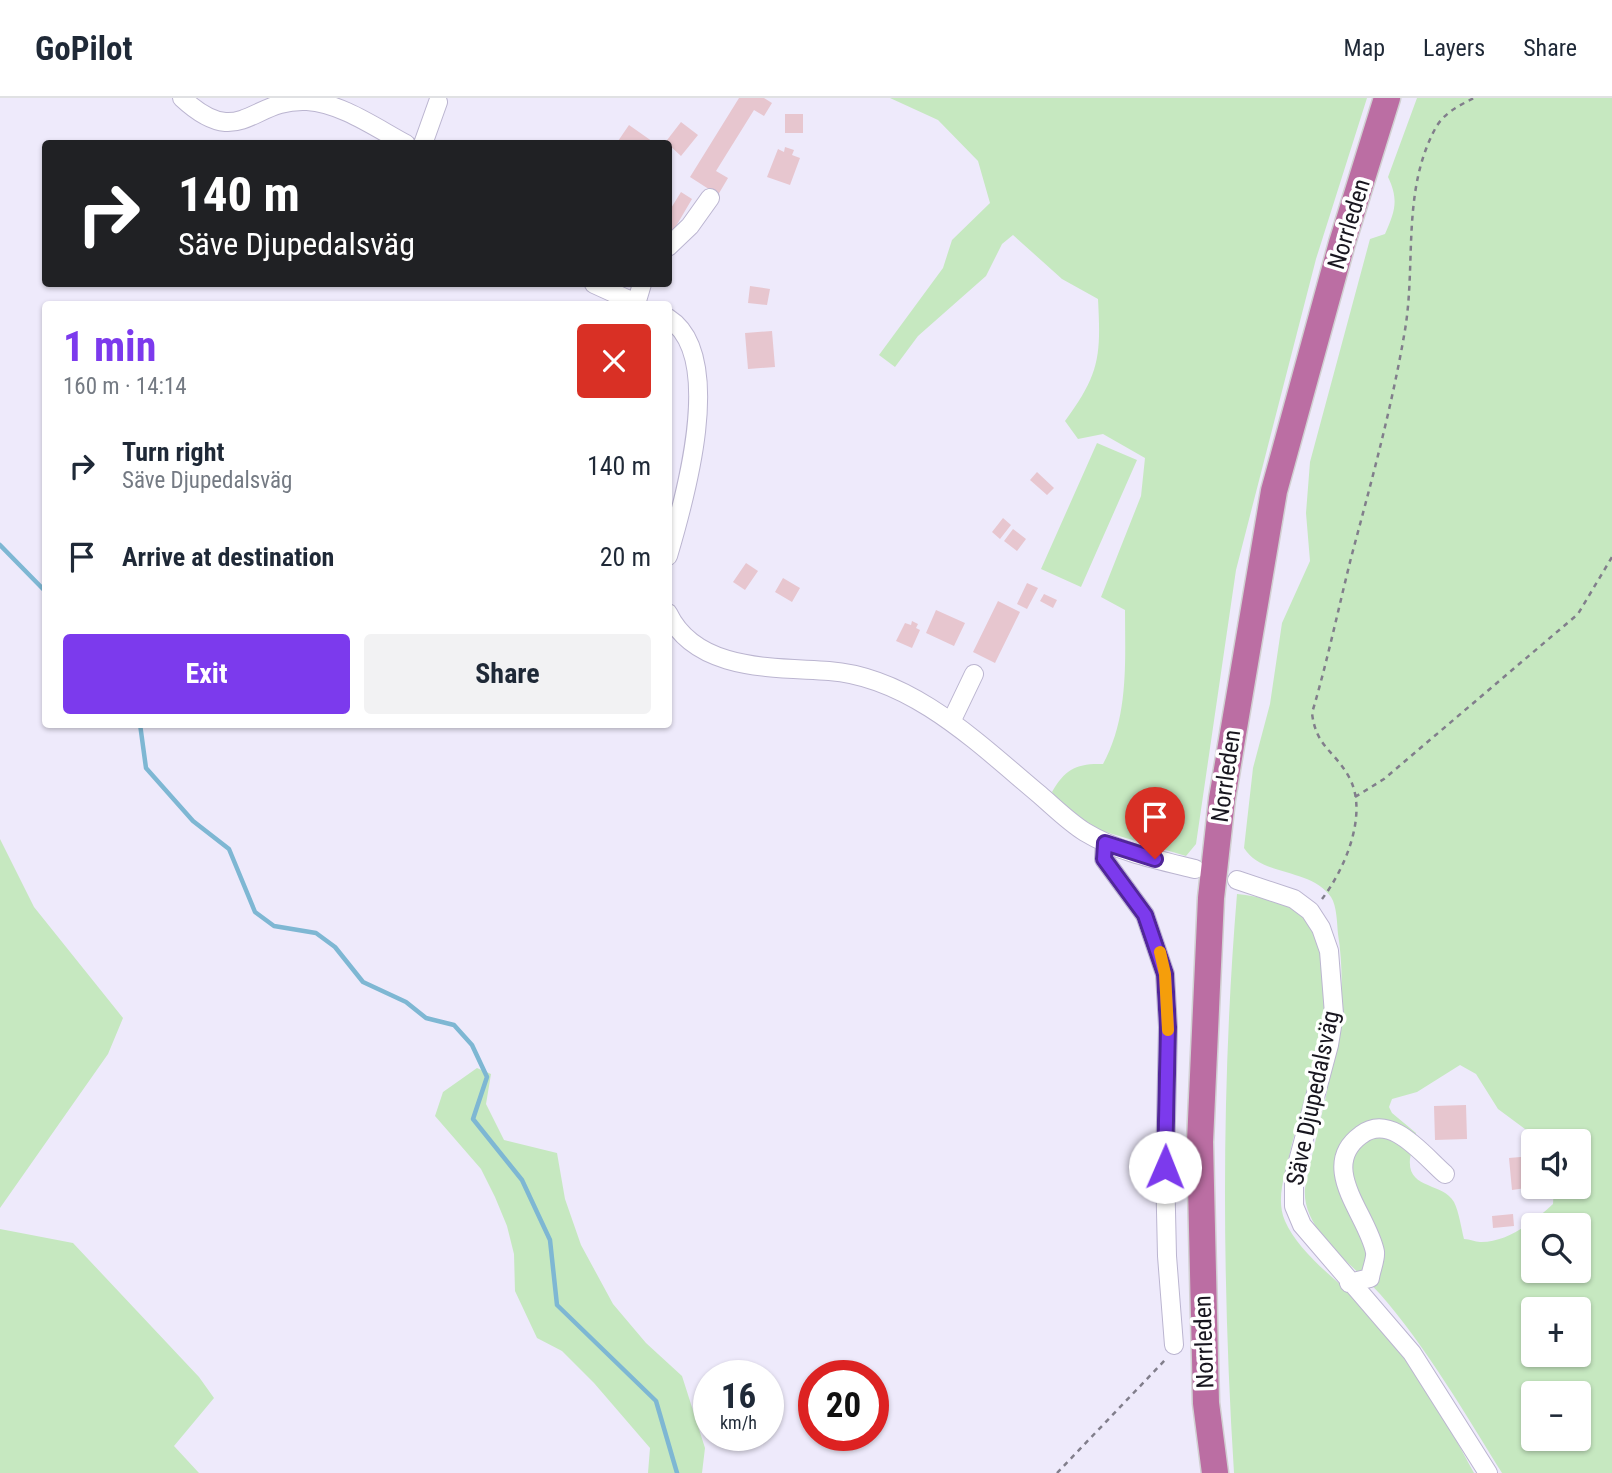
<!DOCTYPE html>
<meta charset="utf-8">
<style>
:root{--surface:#fff;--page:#f2f2f3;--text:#1f2937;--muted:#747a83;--line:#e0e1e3;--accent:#7c3aed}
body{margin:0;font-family:"Roboto Condensed",sans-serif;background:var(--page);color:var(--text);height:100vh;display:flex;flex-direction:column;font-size:26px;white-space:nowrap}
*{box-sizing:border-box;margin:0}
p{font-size:23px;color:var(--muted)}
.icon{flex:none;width:38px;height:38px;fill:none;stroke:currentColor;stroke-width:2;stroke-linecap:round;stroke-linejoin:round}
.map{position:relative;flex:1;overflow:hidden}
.sheet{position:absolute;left:42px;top:203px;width:630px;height:427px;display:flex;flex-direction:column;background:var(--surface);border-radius:7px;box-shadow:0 2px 5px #0004}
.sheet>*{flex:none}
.top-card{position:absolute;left:42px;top:42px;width:630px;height:147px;border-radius:7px;box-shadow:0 2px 5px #0004;background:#202124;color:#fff;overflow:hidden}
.controls{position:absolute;left:1521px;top:1031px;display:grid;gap:14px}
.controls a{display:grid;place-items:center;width:70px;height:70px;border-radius:7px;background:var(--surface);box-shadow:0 2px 5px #0004;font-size:35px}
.speed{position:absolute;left:693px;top:1262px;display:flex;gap:14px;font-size:35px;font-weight:700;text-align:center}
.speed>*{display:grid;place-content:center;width:91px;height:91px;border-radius:50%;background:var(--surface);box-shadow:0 2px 5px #0004;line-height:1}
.speed small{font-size:18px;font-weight:400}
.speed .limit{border:10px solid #d22;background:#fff;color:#111}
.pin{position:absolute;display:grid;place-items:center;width:60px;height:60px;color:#fff;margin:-72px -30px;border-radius:50% 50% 50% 0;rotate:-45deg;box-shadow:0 0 7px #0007}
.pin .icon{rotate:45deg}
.me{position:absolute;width:77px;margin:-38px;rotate:1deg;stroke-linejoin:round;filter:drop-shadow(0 0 5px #0008)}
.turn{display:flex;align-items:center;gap:24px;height:147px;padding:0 21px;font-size:32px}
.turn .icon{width:91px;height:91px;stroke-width:2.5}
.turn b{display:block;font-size:49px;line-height:60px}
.round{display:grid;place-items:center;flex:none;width:74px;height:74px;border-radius:7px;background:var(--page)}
.summary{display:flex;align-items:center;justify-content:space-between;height:119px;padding:0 21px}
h1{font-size:42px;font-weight:700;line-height:52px;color:var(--accent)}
.button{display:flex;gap:14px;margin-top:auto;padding:14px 21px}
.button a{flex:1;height:80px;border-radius:7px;background:var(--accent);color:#fff;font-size:28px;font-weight:700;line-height:80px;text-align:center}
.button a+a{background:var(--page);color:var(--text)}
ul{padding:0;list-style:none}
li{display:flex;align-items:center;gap:21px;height:91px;padding:0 21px}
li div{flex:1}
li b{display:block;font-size:26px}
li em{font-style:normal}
header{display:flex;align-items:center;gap:42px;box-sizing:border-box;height:98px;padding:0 35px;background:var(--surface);border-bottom:2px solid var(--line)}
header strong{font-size:33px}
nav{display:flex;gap:38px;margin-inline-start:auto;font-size:24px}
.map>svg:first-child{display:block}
.green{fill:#c6e8c0;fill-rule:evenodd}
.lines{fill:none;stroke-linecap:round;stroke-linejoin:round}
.stream{stroke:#7eb7d3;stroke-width:4.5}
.building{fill:#e7c6cf}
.minor-casing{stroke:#bbb5d0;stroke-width:20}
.highway-casing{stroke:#d1d0d2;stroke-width:29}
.path{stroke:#817e8b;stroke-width:2.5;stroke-dasharray:5 5;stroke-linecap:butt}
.minor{stroke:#fff;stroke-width:18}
.highway{stroke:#bb6ea3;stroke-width:26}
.route-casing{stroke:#51269a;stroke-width:18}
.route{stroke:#7c3aed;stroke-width:12}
.slow{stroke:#f59e0b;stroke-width:12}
.labels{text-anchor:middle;stroke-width:7;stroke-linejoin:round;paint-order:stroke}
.street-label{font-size:24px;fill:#18161f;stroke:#fff}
</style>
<header>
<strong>GoPilot</strong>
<nav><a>Map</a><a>Layers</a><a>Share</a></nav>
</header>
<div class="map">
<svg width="1612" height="1375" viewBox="0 0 1612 1375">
<rect width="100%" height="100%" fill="#eeeafb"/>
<path class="green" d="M 890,0 L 1367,0 L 1316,161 L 1236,472 L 1196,746 L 1186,758 L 1089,729 L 1067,714 L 1052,694 C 1065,671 1077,665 1103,666 C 1129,618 1125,564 1125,512 L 1101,499 L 1141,398 L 1145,360 L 1103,336 L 1078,341 L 1065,323 C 1100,276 1101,258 1098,201 L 1062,181 L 1013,137 L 1002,146 L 986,178 L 918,238 L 895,269 L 879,257 L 943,170 L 952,142 L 990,105 L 978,63 L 938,22 Z
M 1417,0 L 1612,0 L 1612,1375 L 1502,1375 C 1466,1317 1425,1247 1380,1196 C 1354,1167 1301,1133 1305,1090 C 1322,1005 1352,924 1338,836 C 1337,826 1337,808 1331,799 C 1311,770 1262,779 1244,750 L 1253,670 L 1270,606 L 1282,525 L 1310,463 L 1306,415 L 1310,364 L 1370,141 L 1385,136 C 1395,113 1399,102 1388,79 ZM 1460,967 L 1476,976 L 1498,1011 L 1541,1043 L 1578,1043 L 1578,1088 L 1554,1089 L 1553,1106 C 1535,1123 1506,1145 1480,1144 C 1475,1144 1470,1141 1464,1141 C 1461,1129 1459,1114 1454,1104 C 1443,1084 1407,1092 1410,1061 C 1411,1052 1415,1044 1416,1035 L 1392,1015 L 1389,1009 L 1392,1001 L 1417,994 ZM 1533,1127 L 1578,1127 L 1578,1172 L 1533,1172 ZM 1533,1211 L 1578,1211 L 1578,1256 L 1533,1256 ZM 1533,1295 L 1578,1295 L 1578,1340 L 1533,1340 Z
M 1097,345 L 1137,362 L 1081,489 L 1041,471 Z
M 0,741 L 34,809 L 123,920 L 108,956 L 0,1110 Z
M 1237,796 C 1262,799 1292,804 1309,825 C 1352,880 1306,991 1291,1050 C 1286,1073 1275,1101 1285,1123 C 1301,1160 1351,1192 1379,1222 C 1419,1266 1446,1324 1474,1375 L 1234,1375 C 1222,1183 1221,988 1237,796 Z
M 477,970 L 491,976 L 486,1006 L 504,1042 L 557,1055 L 565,1101 L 581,1147 L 613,1206 L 646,1245 L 682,1278 L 705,1350 L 702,1375 L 648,1375 L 650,1350 L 594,1285 L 562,1253 L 537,1240 L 515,1193 L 514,1156 L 507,1128 L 495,1099 L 481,1071 L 435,1018 L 443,994 Z
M 0,1131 L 73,1145 L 199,1279 L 214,1300 L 174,1348 L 199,1375 L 0,1375 Z"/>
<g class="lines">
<path class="stream" d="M 0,447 L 46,494
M 140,626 L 146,670 L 193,723 L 229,751 L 255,814 L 274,828 L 316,835 L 335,849 L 363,884 L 406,904 L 426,920 L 454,927 L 472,947 L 487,979 L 473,1021 L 522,1082 L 550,1142 L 557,1207 L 656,1303 L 677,1375"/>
</g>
<path class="building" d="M 739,0 L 764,0 L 772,5 L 764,18 L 754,12 L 716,73 L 728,80 L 718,97 L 690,79 Z
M 785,16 L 803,16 L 803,35 L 785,35 Z
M 681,24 L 698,37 L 681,58 L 668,46 L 664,46 Z
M 629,27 L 656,46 L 616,46 Z
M 785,49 L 794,52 L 792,57 L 800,60 L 790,87 L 767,79 L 778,51 L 784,54 Z
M 681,94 L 692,101 L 672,135 L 668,133 L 668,115 Z
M 750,188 L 770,191 L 767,207 L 748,205 Z
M 772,233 L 775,269 L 748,271 L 745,235 Z
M 1037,374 L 1054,390 L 1047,397 L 1030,382 Z
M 1003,420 L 1011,427 L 1000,441 L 992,434 Z
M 1013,431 L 1026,441 L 1017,453 L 1004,443 Z
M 746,465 L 758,473 L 745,492 L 733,484 Z
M 783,480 L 800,490 L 792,504 L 775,494 Z
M 1027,485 L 1038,490 L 1027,511 L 1017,506 Z
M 1044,496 L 1057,502 L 1053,510 L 1040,503 Z
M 998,503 L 1020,514 L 995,565 L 973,554 Z
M 936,512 L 965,525 L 954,548 L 926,535 Z
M 912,523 L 918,526 L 916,530 L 920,532 L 912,550 L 896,543 L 905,525 L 911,527 Z
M 1466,1007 L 1467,1041 L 1435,1042 L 1434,1008 Z
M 1533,1058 L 1533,1089 L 1512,1092 L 1509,1060 Z
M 1513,1116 L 1514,1128 L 1493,1130 L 1492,1118 Z"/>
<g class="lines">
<g class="minor-casing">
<path id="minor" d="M 182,0 C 240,54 251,0 307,3 C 341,5 376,30 406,46
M 423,46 L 438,4
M 668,149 L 690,128 L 710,100
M 594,186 L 638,206
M 636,206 L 642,186
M 668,220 C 727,257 684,404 668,458
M 668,515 C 696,574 775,569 829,573 C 912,579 980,647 1040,697 C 1055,710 1069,724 1085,734 C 1118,754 1158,762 1195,771
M 951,624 L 974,576
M 1105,745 L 1104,761 L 1145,817 L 1165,876 L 1168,929 L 1165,1069 L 1167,1158 L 1174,1247
M 1237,782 L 1294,801 L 1310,813 L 1321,830 L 1329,853 L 1334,916 L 1329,947 L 1294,1078 L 1294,1108 L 1302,1127 L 1412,1255 L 1488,1375
M 1349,1185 L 1370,1180 C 1371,1172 1376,1161 1375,1154 C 1368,1117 1317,1069 1361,1037 C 1391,1014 1423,1057 1445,1076"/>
</g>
<g class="highway-casing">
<path id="highway" d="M 1215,1375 L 1206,1305 L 1200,1044 L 1211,800 L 1222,701 L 1274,393 L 1342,145 L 1387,0"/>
</g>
<path class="path" d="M 1355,699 L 1384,681 L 1578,516 L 1612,459
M 1322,801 C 1345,771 1369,715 1349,679 C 1334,652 1316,649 1312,615 C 1327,565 1338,512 1351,460 C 1371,385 1392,309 1405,232 C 1416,166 1402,95 1434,33 C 1442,16 1458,8 1474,0
M 1057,1375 L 1166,1261"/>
<use href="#minor" class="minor"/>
<use href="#highway" class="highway"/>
</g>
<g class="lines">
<g class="route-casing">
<path id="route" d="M 1155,761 L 1105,745 L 1104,761 L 1145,817 L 1165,876 L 1168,929 L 1165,1069"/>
</g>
<use href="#route" class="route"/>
<path class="slow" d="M 1160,854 L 1165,876 L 1168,932"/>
</g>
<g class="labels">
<g class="street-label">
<text transform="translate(1349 126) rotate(-73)" y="8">Norrleden</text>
<text transform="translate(1226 678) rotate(-82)" y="8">Norrleden</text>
<text transform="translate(1313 1000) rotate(-78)" y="8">Säve Djupedalsväg</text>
<text transform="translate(1204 1244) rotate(-92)" y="8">Norrleden</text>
</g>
</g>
</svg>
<div class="controls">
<a><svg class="icon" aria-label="sound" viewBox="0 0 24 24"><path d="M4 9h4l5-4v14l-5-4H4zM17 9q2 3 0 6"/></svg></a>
<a><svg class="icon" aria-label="search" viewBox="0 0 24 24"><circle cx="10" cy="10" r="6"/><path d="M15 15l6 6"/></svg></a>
<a>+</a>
<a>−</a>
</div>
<div class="speed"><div>16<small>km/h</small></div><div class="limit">20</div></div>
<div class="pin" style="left:1155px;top:761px;background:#d93025"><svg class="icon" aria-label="arrive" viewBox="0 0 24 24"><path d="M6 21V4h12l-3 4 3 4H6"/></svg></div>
<svg class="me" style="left:1165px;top:1069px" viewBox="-20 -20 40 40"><circle r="19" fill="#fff"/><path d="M0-13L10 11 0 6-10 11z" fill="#7c3aed"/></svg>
<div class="top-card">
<div class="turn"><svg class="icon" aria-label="right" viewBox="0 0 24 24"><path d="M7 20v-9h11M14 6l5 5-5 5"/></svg><div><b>140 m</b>Säve Djupedalsväg</div></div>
</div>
<section class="sheet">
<div class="summary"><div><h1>1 min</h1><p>160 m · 14:14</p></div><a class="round" style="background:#d93025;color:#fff"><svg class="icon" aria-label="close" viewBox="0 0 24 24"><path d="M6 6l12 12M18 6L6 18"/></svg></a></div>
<ul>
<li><svg class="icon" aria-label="right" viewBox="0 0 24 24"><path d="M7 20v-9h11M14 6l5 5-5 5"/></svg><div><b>Turn right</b><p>Säve Djupedalsväg</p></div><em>140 m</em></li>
<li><svg class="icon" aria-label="arrive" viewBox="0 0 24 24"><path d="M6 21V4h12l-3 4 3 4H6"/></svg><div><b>Arrive at destination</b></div><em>20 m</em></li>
</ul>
<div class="button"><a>Exit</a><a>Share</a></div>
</section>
</div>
